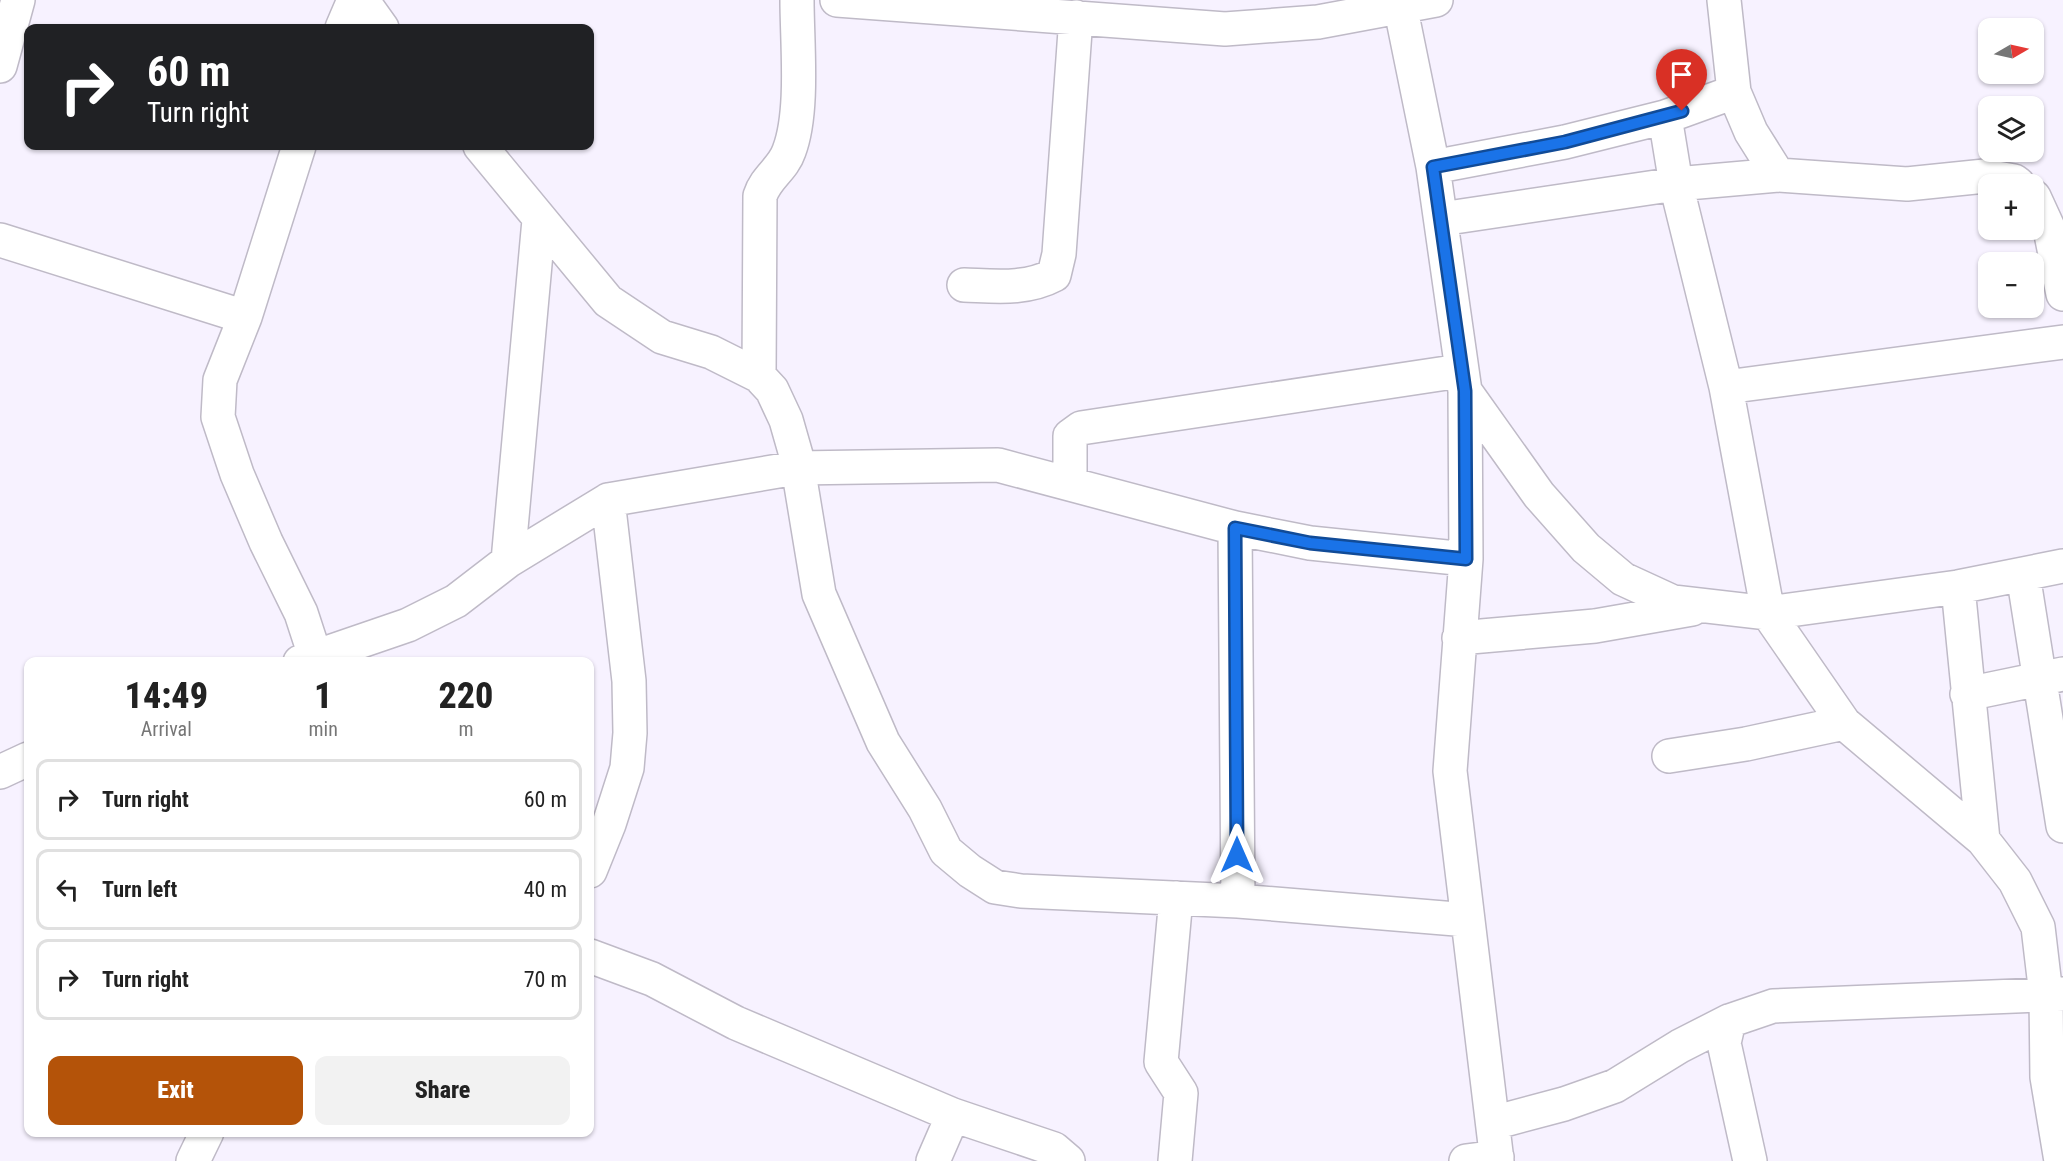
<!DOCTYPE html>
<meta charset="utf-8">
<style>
:root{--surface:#fff;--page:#f2f2f2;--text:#222;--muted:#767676;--line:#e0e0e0;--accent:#b45309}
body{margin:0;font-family:"Roboto Condensed",sans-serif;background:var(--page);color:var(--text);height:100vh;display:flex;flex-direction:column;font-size:22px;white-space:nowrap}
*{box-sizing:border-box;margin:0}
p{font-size:20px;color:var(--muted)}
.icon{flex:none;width:33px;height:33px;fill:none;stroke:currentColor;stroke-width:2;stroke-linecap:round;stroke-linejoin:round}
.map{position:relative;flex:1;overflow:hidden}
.sheet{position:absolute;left:24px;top:657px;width:570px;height:480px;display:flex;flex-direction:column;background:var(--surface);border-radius:12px;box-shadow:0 2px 4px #0004}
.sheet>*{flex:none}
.banner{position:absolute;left:24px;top:24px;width:570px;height:126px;border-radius:12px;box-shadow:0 2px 4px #0004;background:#202124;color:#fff;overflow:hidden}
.needle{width:39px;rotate:81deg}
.fabs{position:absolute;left:1978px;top:18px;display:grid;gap:12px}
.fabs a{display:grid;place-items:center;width:66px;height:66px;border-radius:12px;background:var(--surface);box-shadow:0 2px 4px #0004;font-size:30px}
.pin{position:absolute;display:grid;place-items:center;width:51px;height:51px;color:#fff;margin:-62px -26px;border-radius:50% 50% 50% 0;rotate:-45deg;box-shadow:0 0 6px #0007}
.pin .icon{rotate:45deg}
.me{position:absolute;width:66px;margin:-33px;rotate:0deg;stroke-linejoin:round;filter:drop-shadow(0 0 4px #0008)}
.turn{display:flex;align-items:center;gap:21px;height:126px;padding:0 24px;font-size:27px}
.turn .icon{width:78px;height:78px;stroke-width:2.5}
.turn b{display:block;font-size:42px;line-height:51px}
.eta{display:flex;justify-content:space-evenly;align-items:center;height:102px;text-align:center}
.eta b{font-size:36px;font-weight:800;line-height:42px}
.cta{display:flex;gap:12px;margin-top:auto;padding:12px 24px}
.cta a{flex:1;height:69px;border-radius:12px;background:var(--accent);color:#fff;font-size:24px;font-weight:800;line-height:69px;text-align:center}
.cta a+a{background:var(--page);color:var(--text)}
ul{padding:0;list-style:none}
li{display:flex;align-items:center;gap:18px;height:81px;margin:0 12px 9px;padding:0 12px;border:3px solid var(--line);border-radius:12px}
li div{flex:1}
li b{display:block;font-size:22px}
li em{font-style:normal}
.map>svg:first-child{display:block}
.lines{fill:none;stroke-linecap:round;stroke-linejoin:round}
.street-casing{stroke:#bfbac7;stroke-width:36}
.street{stroke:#fff;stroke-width:33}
.route-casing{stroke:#114b97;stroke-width:15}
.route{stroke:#1a73e8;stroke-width:10}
</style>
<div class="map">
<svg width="2063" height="1161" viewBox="0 0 2063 1161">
<rect width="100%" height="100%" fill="#f7f2ff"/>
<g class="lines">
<g class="street-casing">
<path id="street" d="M 362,0 L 382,28
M 837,0 L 1225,29 L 1318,22 L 1436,0
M 1399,0 L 1433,167 L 1465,391 L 1539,495 L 1586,548 L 1623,579 L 1673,602 L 1768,613 L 1958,587 L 2063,566
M 1724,0 L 1734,92 L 1751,132 L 1778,175 L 1907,184 L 1985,176 L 2014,181 L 2018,184
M 342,28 L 354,0
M 0,66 L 18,0
M 1665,117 L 1676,184 L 1726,387 L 1768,613 L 1844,723 L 1983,840 L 2015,881 L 2038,927 L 2046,995 L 2047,1077 L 2061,1161
M 299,146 L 245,317 L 220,380 L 218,417 L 237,474 L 266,542 L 301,613 L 317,662
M 480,146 L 608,301 L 662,337 L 711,352 L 759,376 L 772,390 L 786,420 L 796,455 L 819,594 L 883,742 L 925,809 L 946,851 L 970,871 L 995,887 L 1021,891 L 1238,901 L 1468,920
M 1433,167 L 1565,142 L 1665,117 L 1734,92
M 2034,197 L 2051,234 L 2063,294
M 1441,219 L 1676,184 L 1778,175
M 0,240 L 245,317
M 964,285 C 995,286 1026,290 1054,275 L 1059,254 L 1076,17
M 759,376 L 760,196 C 766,177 783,169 789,151 C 804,112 797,43 797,0
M 1726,387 L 2063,342
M 1465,391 L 1466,559 L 1450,771 L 1497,1161
M 1070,484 L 1070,436 L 1081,428 L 1460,371
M 1235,528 L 1238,901
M 508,561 L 539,220
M 2023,574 L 2063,826
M 1958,587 L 1983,840
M 1459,638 L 1595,626 L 1692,609
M 300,662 L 408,625 L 456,601 L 508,561 L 608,500 L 796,468 L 998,465 L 1235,528 L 1310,543 L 1466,559
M 1967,694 L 2063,674
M 1669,756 L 1746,744 L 1844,723
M 0,772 L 28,759
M 590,871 L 609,824 L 627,768 L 630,733 L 629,681 L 608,500
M 590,956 L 652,979 L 736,1023 L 953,1115 L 1054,1149 L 1068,1161
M 1493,1123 L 1564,1104 L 1615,1086 L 1680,1046 L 1729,1021
M 193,1161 L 207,1132
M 933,1161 L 953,1115
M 1175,1161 L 1181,1093 L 1161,1062 L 1176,898
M 1466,1161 L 1497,1157
M 1750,1161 L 1724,1043 L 1729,1021 L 1773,1006 L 2063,994"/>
</g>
<use href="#street" class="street"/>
</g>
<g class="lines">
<g class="route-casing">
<path id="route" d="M 1237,855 L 1235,528 L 1310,543 L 1466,559 L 1465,391 L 1433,167 L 1565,142 L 1682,111"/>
</g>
<use href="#route" class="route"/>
</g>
</svg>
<div class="fabs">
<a><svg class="needle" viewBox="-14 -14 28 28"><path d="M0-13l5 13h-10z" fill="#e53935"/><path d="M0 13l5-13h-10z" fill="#767676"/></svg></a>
<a><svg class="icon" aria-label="layers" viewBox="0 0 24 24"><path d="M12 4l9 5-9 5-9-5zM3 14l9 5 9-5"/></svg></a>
<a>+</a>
<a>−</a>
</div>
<div class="pin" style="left:1682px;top:111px;background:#d93025"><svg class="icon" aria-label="arrive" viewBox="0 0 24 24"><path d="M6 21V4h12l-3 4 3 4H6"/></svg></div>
<svg class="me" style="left:1237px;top:855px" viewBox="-20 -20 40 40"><path d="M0-17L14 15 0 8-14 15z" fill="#1a73e8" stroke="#fff" stroke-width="4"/></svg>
<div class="banner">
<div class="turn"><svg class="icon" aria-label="right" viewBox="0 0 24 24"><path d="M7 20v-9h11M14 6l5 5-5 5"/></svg><div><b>60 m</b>Turn right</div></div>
</div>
<section class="sheet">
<div class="eta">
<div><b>14:49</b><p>Arrival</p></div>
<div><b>1</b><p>min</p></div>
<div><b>220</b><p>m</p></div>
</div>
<ul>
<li><svg class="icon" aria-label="right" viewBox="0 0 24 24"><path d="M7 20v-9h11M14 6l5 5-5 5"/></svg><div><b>Turn right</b></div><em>60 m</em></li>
<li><svg class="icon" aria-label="left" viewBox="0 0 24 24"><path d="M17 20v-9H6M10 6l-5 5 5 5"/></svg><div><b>Turn left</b></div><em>40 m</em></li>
<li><svg class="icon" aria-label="right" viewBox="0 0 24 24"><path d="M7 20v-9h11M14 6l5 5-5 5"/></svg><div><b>Turn right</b></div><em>70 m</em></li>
</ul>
<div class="cta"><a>Exit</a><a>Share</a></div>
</section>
</div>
